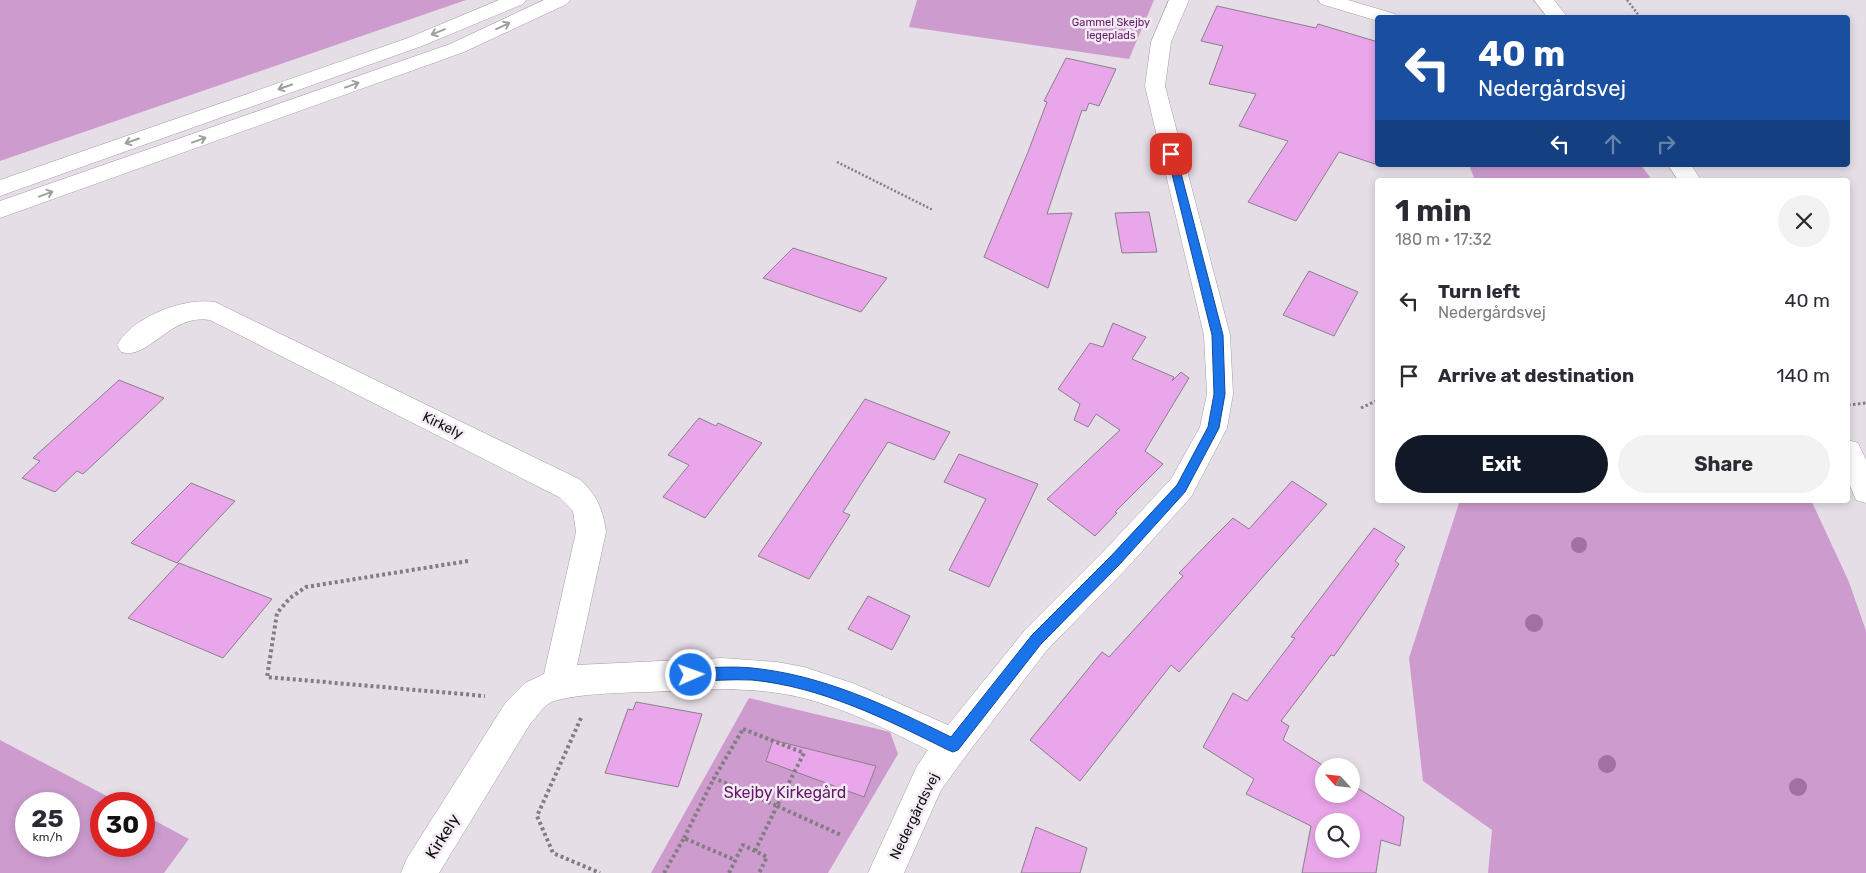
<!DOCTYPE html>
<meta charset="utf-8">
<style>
:root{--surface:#fff;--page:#f2f2f3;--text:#2b2b33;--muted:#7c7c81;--accent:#111827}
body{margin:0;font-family:Rubik,sans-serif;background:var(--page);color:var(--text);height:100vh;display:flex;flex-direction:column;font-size:19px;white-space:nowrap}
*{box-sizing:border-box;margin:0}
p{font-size:16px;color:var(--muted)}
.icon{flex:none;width:28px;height:28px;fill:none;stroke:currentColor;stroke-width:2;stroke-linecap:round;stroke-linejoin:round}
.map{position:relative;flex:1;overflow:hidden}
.side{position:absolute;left:1375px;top:178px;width:475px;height:325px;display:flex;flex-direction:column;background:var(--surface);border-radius:5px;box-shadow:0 2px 8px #0003}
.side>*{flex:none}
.hud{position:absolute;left:1375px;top:15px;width:475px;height:152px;border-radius:5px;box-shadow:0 2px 8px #0003;background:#1a4fa0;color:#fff;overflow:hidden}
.needle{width:32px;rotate:297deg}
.controls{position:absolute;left:1315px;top:758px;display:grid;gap:10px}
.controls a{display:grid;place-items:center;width:45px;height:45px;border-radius:50%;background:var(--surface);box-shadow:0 2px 8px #0003;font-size:25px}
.speed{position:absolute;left:15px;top:792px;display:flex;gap:10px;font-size:25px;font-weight:700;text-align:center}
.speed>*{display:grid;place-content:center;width:65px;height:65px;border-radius:50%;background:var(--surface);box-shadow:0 2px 8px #0003;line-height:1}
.speed small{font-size:12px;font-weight:400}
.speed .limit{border:8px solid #d22;background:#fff;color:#111}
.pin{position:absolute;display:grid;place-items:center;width:42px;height:42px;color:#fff;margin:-21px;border-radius:10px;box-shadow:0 2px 8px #0006}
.me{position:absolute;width:55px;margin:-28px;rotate:88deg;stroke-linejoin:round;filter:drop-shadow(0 0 4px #0008)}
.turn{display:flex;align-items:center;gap:18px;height:105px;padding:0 20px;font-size:22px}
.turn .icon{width:65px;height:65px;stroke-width:2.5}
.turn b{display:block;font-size:35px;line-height:42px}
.lanes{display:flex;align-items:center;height:48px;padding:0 20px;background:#0003;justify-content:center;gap:25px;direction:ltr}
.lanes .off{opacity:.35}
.round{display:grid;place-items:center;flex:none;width:52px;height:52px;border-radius:26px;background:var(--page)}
.overview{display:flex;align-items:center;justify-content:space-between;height:85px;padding:0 20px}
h1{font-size:30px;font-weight:700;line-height:38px}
.action{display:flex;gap:10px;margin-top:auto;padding:10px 20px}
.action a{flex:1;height:58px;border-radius:30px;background:var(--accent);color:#fff;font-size:20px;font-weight:700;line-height:58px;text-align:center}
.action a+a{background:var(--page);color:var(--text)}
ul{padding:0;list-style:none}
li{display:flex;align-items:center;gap:15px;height:75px;padding:0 20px}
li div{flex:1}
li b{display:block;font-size:19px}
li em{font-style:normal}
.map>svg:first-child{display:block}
.green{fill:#cd9bce;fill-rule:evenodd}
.building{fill:#e9a6ea;stroke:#898189;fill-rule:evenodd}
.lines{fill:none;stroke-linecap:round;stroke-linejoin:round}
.minor-casing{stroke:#a69fa6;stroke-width:1}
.secondary-casing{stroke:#a69fa6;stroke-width:1}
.path-far2{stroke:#827d82;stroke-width:2.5;stroke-dasharray:2 2;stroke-linecap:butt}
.path-far1{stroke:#827d82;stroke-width:3;stroke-dasharray:2.5 2.5;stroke-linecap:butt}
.path{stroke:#827d82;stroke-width:4;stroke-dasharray:3 3;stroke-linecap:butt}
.minor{fill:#fff;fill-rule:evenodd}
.secondary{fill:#fff;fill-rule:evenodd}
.tree{fill:#a071a1}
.oneway{stroke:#9f9f9f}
.route{fill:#1a73e8;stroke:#114b97}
.labels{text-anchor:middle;stroke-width:5;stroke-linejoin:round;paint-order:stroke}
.far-park-label{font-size:11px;fill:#661769;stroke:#f3ebf3}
.street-label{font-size:14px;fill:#100e10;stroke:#f3ebf3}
.near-park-label{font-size:16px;fill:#661769;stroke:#f3ebf3}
.near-street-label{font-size:16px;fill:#100e10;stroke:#f3ebf3}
</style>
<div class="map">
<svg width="1866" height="873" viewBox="0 0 1866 873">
<rect width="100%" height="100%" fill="#e6dee6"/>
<path class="green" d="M 0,0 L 466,0 L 0,161 Z
M 917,0 L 1154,0 L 1129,59 L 909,27 Z
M 1469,165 L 1641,165 L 1652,180 L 1475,180 Z
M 1460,500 L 1811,500 L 1849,582 L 1866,631 L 1866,873 L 1488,873 L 1492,830 L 1423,781 L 1409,658 Z
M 749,698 L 890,732 L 898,754 L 828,873 L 651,873 Z
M 0,740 L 122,804 L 101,804 L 101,846 L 144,846 L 144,815 L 189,839 L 164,873 L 0,873 ZM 26,804 L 69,804 L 69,846 L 26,846 Z"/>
<path class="building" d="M 1217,6 L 1316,28 L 1318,24 L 1378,42 L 1378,165 L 1339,152 L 1296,221 L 1248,202 L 1288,141 L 1239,126 L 1256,94 L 1209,84 L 1223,46 L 1201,41 Z
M 1066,58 L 1116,69 L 1099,106 L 1089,103 L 1086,111 L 1082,110 L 1047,214 L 1072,213 L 1048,288 L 984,257 L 1028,152 L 1047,102 L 1044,101 Z
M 1149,212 L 1157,252 L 1122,253 L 1115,213 Z
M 793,248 L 887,278 L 861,312 L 763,278 Z
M 1309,271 L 1358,292 L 1334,336 L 1283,315 Z
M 1113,323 L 1146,337 L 1132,359 L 1174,377 L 1172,381 L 1181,372 L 1189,378 L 1145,451 L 1163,464 L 1115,512 L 1117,513 L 1095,536 L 1047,499 L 1120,430 L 1096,414 L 1088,427 L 1074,420 L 1080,404 L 1058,389 L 1090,343 L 1103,347 Z
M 119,380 L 164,398 L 83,474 L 77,471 L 55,492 L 22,478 L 40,461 L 33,458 Z
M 865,399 L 950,432 L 934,460 L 888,442 L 843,512 L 850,515 L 809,579 L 758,556 Z
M 699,418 L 716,426 L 718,423 L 762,443 L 705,518 L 663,497 L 689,465 L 668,455 Z
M 959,454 L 1038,484 L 989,587 L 949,570 L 986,499 L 944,482 Z
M 1292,481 L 1327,504 L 1179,672 L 1171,665 L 1080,781 L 1030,740 L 1102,652 L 1109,657 L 1183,576 L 1179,573 L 1211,540 L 1233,518 L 1249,529 Z
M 191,483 L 235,501 L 177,563 L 131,543 Z
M 1374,528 L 1405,547 L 1395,561 L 1399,564 L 1334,656 L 1331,655 L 1281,721 L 1289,726 L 1283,740 L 1324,766 L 1324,794 L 1351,794 L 1351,784 L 1404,817 L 1400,846 L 1381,840 L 1376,873 L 1302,873 L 1311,826 L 1246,794 L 1254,779 L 1203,747 L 1233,693 L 1247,701 L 1295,638 L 1291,637 ZM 1324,821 L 1351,821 L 1351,849 L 1324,849 Z
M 179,563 L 272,599 L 223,658 L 128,618 Z
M 868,596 L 910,616 L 892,650 L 848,629 Z
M 636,702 L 702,714 L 678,787 L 605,773 L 628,709 L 633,710 Z
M 773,740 L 876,766 L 864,797 L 766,761 Z
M 1036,827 L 1087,848 L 1080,873 L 1021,873 Z"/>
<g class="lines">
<g class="minor-casing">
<path id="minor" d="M 1169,0 L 1189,0 L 1171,42 L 1165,86 L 1230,335 L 1233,394 L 1227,428 L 1191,497 L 1126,569 L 1047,650 L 965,757 L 941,790 L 904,873 L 868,873 L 917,766 L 928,750 C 888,730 847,709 803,698 C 751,685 700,690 648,692 C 617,693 584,693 554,701 C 544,704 537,717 530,724 L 439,873 L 401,873 L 406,860 L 506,702 L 525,683 L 544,674 L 576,532 L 573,511 L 559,497 L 210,320 C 170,313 149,361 121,352 L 117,345 C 132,317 184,297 215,302 L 579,479 C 597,494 603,510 606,532 L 577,665 L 722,658 L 777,662 L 804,667 L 855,684 L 948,725 L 1025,630 L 1104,551 L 1171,479 L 1200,427 L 1207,394 L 1204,335 L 1145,86 L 1151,42 Z
M 1318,0 L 1348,0 L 1395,14 L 1397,18 L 1378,18 L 1378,21 L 1321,4 Z
M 1534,0 L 1554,0 L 1568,18 L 1548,18 Z
M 1668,165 L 1691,165 L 1701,180 L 1678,180 Z
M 1848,440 L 1858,443 L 1866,460 L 1866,503 L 1856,500 L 1848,481 Z"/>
</g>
<g class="secondary-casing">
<path id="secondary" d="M 499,0 L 526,0 L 523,4 L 422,46 L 0,196 L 0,180 L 408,38 Z
M 544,0 L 570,0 L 567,4 L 464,52 L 0,218 L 0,201 L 450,44 Z"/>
</g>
<path class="path-far2" d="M 1627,0 L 1640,17
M 837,162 L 933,210"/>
<path class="path-far1" d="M 1848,405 L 1866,403
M 1361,408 L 1378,400"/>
<path class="path" d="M 468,561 L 306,587 L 290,598 L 277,613 L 267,677 L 485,696
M 581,718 L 537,816 L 553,853 L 600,873
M 743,729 L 804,753 L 777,806 L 714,778 Z
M 777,806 L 841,835
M 684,838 L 714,778
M 755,851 L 777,806
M 664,873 L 684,838 L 735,860
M 729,873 L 743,845 L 767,857 L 759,873"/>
<use href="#minor" class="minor"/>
<use href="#secondary" class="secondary"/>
</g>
<g class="tree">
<circle cx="1579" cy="545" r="8"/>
<circle cx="1534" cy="623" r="9"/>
<circle cx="1607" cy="764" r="9"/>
<circle cx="1798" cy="787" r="9"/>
</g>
<defs><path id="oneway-shaft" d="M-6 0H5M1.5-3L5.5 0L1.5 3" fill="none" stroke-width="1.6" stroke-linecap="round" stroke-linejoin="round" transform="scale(1.25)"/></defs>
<g class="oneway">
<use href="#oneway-shaft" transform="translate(503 26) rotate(-25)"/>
<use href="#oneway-shaft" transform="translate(438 32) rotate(158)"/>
<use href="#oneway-shaft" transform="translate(352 85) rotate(-20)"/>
<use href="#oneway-shaft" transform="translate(285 87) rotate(161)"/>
<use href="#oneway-shaft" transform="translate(199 140) rotate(-20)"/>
<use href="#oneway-shaft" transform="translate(132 141) rotate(161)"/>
<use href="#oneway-shaft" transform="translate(46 194) rotate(-20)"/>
</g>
<path class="route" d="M 1171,151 L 1176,154 L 1223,335 L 1225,394 L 1219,428 L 1185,492 L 1120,564 L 1041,644 L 958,750 L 953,752 L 948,750 C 886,719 822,687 752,680 C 732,679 711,681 691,681 L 686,679 L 684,675 L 686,670 L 691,668 C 711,668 732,666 752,668 C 823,675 888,706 951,737 L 1032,635 L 1111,556 L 1177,485 L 1208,427 L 1214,394 L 1212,335 L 1167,154 Z"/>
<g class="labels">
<g class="far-park-label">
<text x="1111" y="26">Gammel Skejby<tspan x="1111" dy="13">legeplads</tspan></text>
</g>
<g class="street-label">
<text transform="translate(443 425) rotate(26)" y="5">Kirkely</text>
<text transform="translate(914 816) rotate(-64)" y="5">Nedergårdsvej</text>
</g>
<g class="near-park-label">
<text x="785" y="798">Skejby Kirkegård</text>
</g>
<g class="near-street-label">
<text transform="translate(442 836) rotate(-58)" y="6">Kirkely</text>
</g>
</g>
</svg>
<div class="controls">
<a><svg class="needle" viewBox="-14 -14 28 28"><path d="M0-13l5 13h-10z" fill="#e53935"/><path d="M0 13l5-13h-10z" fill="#7c7c81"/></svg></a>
<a><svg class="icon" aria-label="search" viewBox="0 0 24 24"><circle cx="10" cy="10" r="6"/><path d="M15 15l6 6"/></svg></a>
</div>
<div class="speed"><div>25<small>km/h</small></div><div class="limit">30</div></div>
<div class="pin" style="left:1171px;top:154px;background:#d93025"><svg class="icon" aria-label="arrive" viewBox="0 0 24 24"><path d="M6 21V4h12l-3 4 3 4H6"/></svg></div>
<svg class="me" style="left:691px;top:675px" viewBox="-20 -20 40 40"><circle r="17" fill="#1a73e8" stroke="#fff" stroke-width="3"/><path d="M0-11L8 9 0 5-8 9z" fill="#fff"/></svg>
<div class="hud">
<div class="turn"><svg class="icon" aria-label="left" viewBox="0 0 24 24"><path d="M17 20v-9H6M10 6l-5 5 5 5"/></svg><div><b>40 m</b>Nedergårdsvej</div></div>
<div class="lanes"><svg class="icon" aria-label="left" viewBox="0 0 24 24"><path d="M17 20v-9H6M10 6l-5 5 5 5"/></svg><svg class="icon off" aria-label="ahead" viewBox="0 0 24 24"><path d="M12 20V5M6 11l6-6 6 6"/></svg><svg class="icon off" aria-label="right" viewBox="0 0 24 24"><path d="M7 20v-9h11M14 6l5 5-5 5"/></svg></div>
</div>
<section class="side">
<div class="overview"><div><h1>1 min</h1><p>180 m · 17:32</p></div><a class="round"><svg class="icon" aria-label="close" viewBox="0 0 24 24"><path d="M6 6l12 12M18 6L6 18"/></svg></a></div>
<ul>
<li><svg class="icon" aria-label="left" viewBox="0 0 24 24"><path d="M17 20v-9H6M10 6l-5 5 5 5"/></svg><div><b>Turn left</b><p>Nedergårdsvej</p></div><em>40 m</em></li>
<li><svg class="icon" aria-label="arrive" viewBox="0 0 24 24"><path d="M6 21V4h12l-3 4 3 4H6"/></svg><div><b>Arrive at destination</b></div><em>140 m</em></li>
</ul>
<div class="action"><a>Exit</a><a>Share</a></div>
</section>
</div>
